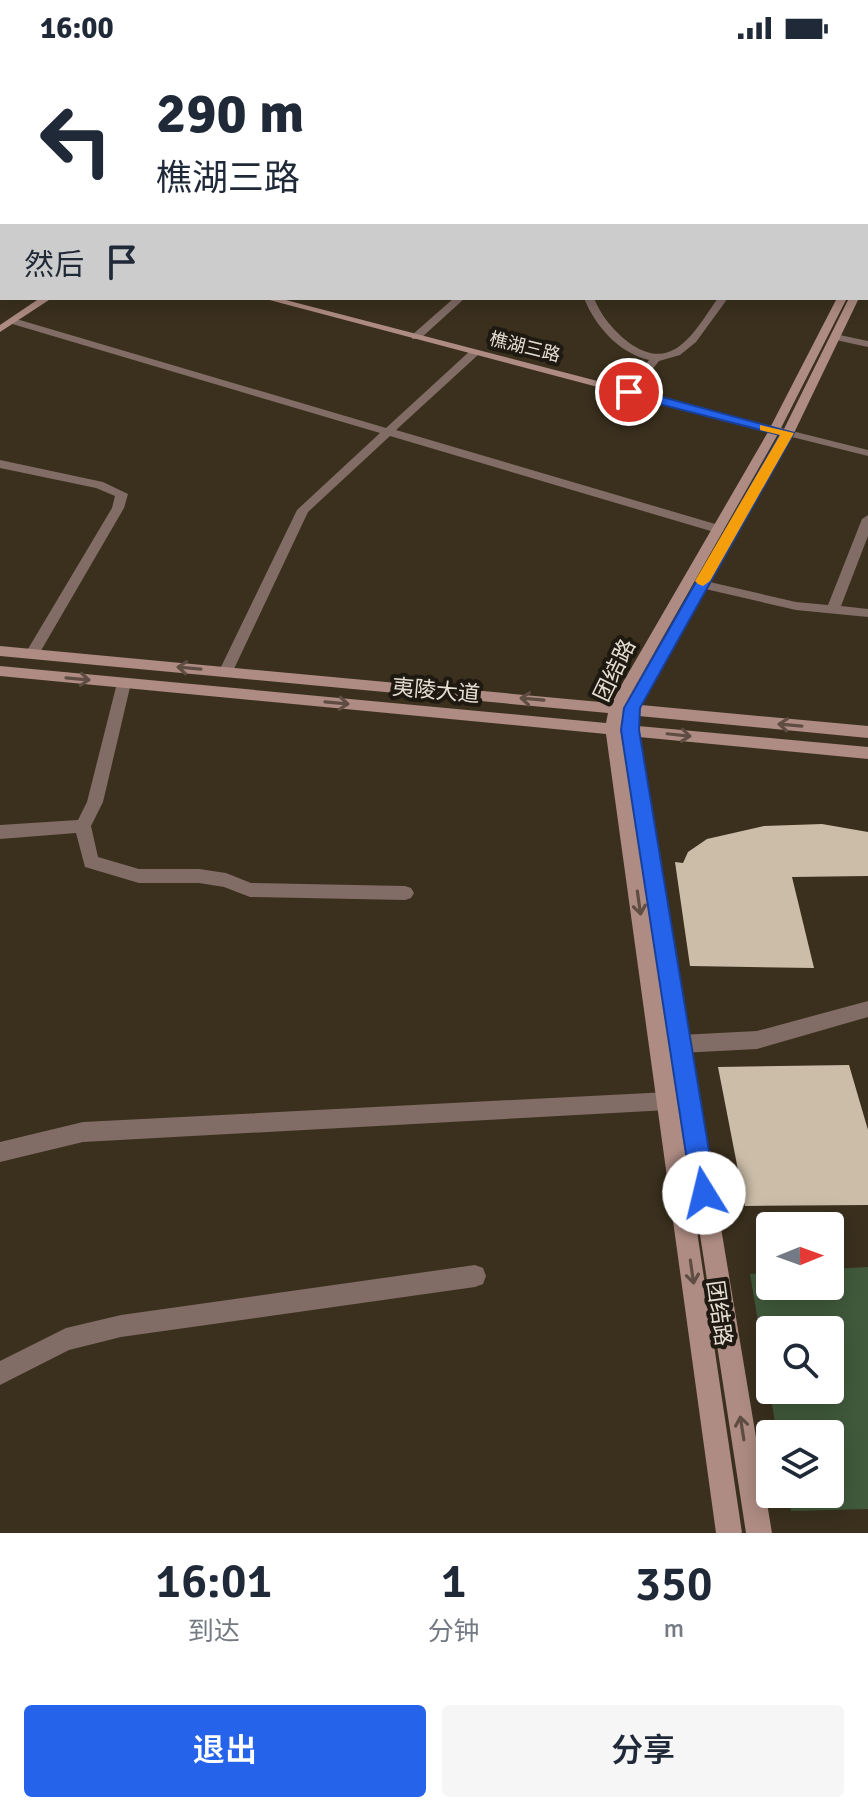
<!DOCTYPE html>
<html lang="zh">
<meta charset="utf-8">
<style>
:root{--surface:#fff;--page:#f6f6f7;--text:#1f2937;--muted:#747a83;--accent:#2563eb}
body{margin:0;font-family:Signika,"Noto Sans SC",sans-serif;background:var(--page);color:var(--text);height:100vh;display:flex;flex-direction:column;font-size:30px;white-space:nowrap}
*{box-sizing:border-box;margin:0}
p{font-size:26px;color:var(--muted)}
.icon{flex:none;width:44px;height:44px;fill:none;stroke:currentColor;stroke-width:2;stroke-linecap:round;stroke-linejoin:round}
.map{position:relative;height:1477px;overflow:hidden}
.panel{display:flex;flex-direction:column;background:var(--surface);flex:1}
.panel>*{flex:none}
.hud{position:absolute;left:0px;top:0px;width:868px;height:244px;box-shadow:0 4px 20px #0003;background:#fff;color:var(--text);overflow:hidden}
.needle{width:52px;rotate:89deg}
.tools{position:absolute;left:756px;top:1156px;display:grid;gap:16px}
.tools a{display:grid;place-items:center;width:88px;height:88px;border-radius:8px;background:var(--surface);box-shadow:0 4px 20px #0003;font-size:40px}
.pin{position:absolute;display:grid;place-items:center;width:68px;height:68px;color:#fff;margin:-34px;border:4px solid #fff;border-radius:50%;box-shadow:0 2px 8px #0007}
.me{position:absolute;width:88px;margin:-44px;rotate:351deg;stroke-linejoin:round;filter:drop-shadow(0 0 6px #0008)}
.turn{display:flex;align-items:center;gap:28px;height:168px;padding:0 24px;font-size:36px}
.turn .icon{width:104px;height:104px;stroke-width:2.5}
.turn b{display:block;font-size:56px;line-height:68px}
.then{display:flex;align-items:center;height:76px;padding:0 24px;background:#0003;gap:16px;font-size:30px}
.eta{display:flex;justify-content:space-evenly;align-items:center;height:136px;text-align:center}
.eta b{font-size:48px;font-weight:600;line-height:56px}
.cta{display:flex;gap:16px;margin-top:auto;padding:16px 24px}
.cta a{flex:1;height:92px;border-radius:8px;background:var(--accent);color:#fff;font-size:32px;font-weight:600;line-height:92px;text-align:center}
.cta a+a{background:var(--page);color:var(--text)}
.status{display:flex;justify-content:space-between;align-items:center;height:56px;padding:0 40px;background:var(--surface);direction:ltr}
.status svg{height:22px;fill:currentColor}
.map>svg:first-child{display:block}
.green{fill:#415a3b;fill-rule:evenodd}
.building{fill:#cbbda8}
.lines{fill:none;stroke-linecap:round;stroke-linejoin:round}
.lane{fill:#816c66;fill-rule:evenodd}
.street{fill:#816c66;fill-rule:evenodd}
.secondary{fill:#ae8c83;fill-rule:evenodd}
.oneway{stroke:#5f4d44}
.route{fill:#2563eb;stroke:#184099;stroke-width:2}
.slow{fill:#f59e0b}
.labels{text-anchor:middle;stroke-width:8;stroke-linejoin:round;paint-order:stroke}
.far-street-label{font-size:18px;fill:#e5ded3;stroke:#1e1911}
.street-label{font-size:22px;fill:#e5ded3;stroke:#1e1911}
</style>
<div class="status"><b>16:00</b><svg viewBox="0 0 49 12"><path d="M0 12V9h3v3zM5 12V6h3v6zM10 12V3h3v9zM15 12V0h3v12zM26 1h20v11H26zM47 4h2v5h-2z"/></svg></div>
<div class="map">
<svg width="868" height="1477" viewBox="0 0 868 1477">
<rect width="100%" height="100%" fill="#3b301e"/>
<path class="green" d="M 868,1211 L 868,1453 L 791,1455 L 788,1438 L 830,1438 L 830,1378 L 777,1378 L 750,1218 L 770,1217 L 770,1230 L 830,1230 L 830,1213 ZM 770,1274 L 830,1274 L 830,1334 L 770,1334 Z"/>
<path class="building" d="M 822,768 L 868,776 L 868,820 L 792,821 L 814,912 L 690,910 L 675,806 L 683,807 L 688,796 L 707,783 L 764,770 Z
M 849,1009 L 868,1074 L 868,1149 L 745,1150 L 718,1011 Z"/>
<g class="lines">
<path class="lane" d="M 2,140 L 2,146 L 0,147 L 0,141 Z
M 454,242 L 465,242 L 420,283 L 412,283 L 412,279 Z
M 584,242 L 594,242 C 601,260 613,274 628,286 C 673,319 694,276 718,242 L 728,242 L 696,286 L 680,299 L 659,305 L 633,338 L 629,339 L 624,336 L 649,304 C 619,297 595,270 584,242 Z
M 13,262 L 386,372 L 471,294 L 479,294 L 479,298 L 396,374 L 722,470 L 724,473 L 722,476 L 714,476 L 390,380 L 308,456 L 233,615 L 231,619 L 221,619 L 219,615 L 297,454 L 380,377 L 9,267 L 8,265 Z
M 835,278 L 868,285 L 868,291 L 831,283 L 830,281 Z
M 868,459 L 868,480 L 841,550 L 868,553 L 868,561 L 796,554 L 701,532 L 694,528 L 701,524 L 796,546 L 828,549 L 862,463 Z
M 124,622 L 131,627 L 103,746 L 91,770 L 98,801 L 139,813 L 199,813 L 226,817 L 251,827 L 405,830 L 411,832 L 414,837 L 411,842 L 405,844 L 250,841 L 224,831 L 199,827 L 139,827 L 85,811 L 76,777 L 0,783 L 0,769 L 78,764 L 87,746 L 117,627 Z
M 868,945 L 868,961 L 757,993 L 680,997 L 673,994 L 670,988 L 673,982 L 680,979 L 757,975 Z
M 668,1036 L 675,1038 L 678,1045 L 675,1052 L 668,1054 L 83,1086 L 0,1106 L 0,1086 L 83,1066 Z
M 475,1209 L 483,1212 L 486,1220 L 483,1228 L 475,1231 L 121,1281 L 69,1294 L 0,1329 L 0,1305 L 66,1272 L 121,1259 Z"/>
<path class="street" d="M 0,167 L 2,168 L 2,174 L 0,173 Z
M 788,374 L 868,394 L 868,400 L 784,379 L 782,377 Z
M 0,404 L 103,426 L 128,438 L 124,452 L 39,598 L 32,603 L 25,598 L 112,452 L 115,440 L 96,432 L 0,412 Z"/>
<path class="secondary" d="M 0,29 L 2,29 L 2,33 L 0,33 Z
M 866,45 L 868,45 L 868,50 L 866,50 Z
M 868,186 L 868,195 L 866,196 L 866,187 Z
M 868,208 L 868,217 L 866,218 L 866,209 Z
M 40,242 L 52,242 L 0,276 L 0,269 Z
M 262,242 L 278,242 L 771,370 L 837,242 L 847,242 L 781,372 L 784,373 L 849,242 L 859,242 L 794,377 L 641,649 L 868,670 L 868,682 L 639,660 L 638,670 L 868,691 L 868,703 L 639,681 L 772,1477 L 746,1477 L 623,679 L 742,1477 L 716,1477 L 606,678 L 0,620 L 0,610 L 606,667 L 608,657 L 0,600 L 0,590 L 611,647 L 768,376 ZM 778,378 L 781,379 L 625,648 Z"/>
</g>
<defs><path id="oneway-shaft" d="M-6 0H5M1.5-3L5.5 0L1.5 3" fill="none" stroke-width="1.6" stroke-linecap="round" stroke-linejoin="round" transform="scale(2)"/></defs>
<g class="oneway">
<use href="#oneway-shaft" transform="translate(189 612) rotate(-175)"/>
<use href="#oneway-shaft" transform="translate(78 623) rotate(5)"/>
<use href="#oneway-shaft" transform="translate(532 643) rotate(-175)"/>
<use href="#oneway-shaft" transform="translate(337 647) rotate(5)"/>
<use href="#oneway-shaft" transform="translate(790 669) rotate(-175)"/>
<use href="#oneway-shaft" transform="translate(679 679) rotate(6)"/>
<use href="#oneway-shaft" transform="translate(639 847) rotate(82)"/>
<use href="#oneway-shaft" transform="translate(692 1216) rotate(82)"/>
<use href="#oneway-shaft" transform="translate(742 1372) rotate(-99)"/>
</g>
<path class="route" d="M 629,332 L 794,377 L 640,652 L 639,674 L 716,1137 L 713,1145 L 704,1149 L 696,1145 L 692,1137 L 621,674 L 624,652 L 780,379 L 624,339 L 623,336 Z"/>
<path class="slow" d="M 760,369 L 794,377 L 710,525 L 703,530 L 698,528 L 695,525 L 780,379 L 760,374 Z"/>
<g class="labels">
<g class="far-street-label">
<text transform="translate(525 291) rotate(14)" y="6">樵湖三路</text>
</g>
<g class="street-label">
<text transform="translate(614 614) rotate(-64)" y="8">团结路</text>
<text transform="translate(436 634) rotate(5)" y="8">夷陵大道</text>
<text transform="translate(720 1257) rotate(82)" y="8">团结路</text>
</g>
</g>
</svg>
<div class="tools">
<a><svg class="needle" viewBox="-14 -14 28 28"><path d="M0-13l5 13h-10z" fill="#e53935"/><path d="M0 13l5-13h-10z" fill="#747a83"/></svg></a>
<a><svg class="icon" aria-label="search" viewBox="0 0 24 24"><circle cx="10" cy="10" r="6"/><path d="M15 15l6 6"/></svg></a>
<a><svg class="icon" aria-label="layers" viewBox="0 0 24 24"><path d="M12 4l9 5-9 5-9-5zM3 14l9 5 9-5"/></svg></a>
</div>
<div class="pin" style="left:629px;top:336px;background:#d93025"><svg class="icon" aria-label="arrive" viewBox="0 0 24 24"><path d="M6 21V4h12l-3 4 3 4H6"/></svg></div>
<svg class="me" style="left:704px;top:1137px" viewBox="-20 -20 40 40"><circle r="19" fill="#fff"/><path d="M0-13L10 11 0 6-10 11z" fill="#2563eb"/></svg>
<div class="hud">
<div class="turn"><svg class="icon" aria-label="left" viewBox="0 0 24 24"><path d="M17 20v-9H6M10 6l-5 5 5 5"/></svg><div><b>290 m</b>樵湖三路</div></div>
<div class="then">然后<svg class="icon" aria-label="arrive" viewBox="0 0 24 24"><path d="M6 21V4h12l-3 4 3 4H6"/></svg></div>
</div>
</div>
<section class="panel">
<div class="eta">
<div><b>16:01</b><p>到达</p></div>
<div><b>1</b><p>分钟</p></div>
<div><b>350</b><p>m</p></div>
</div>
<div class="cta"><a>退出</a><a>分享</a></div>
</section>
